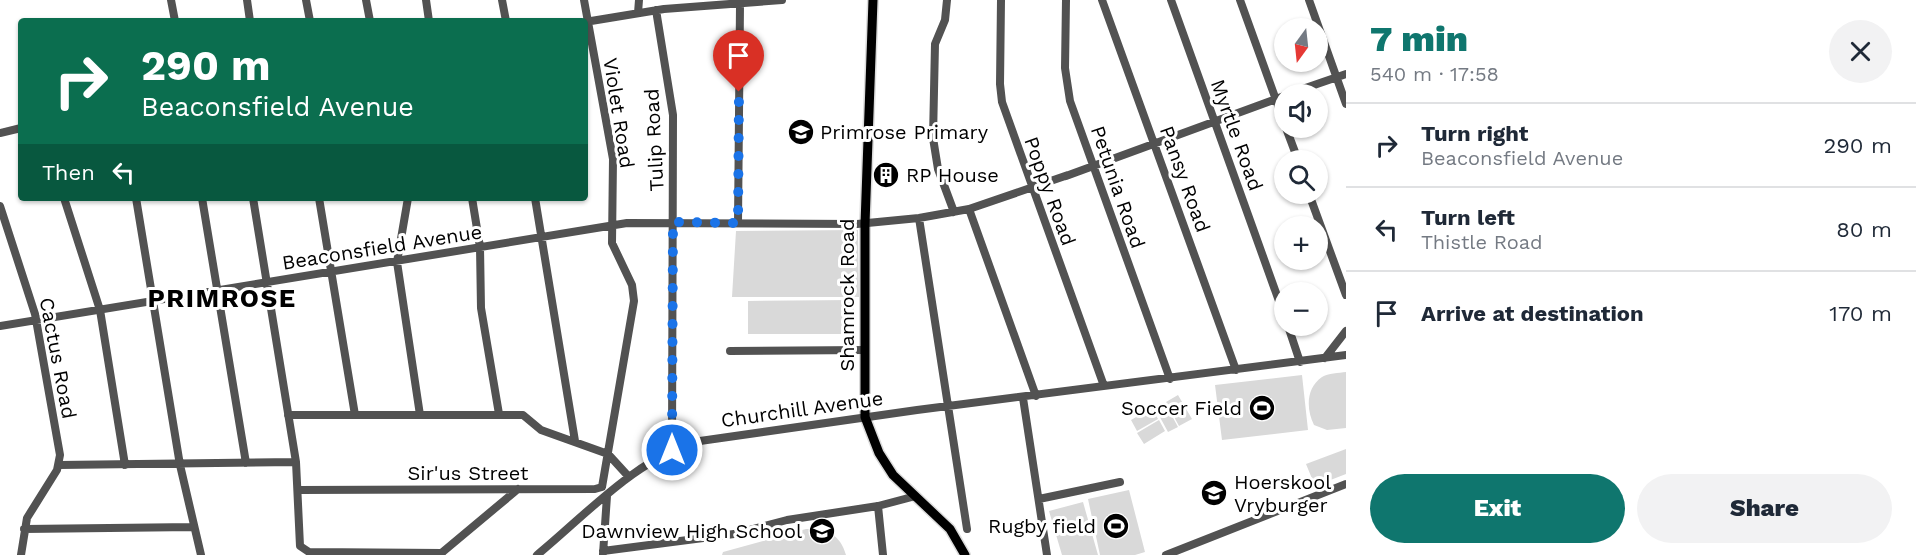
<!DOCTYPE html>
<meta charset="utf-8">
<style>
:root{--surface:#fff;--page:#f2f2f3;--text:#1f2937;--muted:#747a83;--line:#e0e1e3;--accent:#0f766e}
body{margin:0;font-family:"Work Sans",sans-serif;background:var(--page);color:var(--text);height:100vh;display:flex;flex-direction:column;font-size:22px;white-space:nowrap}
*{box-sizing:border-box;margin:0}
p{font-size:20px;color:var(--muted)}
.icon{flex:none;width:33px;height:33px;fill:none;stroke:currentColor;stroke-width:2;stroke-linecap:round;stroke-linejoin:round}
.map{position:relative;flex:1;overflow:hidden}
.side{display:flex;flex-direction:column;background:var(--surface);width:570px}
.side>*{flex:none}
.guide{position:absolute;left:18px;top:18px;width:570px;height:183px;border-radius:6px;box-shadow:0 2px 4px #0004;background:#0b6e4f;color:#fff;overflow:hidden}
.needle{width:39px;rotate:195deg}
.tools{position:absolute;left:1274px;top:18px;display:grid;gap:12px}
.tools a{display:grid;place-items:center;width:54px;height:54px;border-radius:50%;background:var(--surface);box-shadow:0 2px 4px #0004;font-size:30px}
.pin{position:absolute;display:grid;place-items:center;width:51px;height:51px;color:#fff;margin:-62px -26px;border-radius:50% 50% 50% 0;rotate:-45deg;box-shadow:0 0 6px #0007}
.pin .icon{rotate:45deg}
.me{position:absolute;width:66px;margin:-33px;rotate:0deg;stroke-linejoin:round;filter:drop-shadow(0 0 4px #0008)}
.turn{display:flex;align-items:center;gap:21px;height:126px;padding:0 24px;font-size:27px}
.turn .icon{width:78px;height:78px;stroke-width:2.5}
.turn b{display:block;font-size:42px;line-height:51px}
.then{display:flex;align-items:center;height:57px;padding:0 24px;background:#0003;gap:12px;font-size:22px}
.round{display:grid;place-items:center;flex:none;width:63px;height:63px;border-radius:32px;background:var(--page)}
.overview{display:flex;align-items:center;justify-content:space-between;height:102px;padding:0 24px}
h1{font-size:36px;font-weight:800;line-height:45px;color:var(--accent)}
.action{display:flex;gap:12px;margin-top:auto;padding:12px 24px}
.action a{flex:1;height:69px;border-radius:36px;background:var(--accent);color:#fff;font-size:24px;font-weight:800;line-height:69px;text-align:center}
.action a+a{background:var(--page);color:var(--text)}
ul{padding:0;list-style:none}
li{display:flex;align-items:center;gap:18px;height:84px;padding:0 24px;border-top:2px solid var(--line)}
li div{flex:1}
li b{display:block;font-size:22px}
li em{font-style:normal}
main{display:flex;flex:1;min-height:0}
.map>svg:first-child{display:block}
.green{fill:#d9d9d9}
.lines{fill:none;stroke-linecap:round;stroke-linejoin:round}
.major-casing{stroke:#dbdbdb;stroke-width:12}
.minor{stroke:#525252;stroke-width:8}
.major{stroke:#000;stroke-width:9}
.route{stroke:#1a73e8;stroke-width:10;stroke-dasharray:0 18}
.labels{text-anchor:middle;stroke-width:6;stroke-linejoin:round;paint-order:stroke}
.street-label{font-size:20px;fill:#000;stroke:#fff}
.poi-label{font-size:20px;fill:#000;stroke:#fff;text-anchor:start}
.district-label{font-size:26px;font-weight:bold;letter-spacing:1.5px;fill:#000;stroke:#fff}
</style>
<main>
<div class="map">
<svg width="1346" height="555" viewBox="0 0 1346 555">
<rect width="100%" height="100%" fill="#fff"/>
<path class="green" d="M 858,230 L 859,297 L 732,297 L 736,231 Z
M 854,300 L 854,334 L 748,334 L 748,301 Z
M 1346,372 L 1346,428 L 1327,430 L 1314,425 C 1306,409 1306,388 1322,377 C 1328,373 1339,373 1346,372 Z
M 1302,375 L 1308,430 L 1222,440 L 1215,385 Z
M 1178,395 L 1192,419 L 1179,426 L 1166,402 Z
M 1165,403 L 1178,427 L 1168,432 L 1155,408 Z
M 1152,408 L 1158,419 L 1137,431 L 1131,420 Z
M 1159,420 L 1165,431 L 1144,444 L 1137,433 Z
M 1346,449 L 1346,474 L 1315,486 L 1306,464 Z
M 1129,490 L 1145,552 L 1135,555 L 1100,555 L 1088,499 Z
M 1083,502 L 1098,555 L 1062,555 L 1049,511 Z
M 806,529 C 827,529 840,534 846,555 L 722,555 L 723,552 Z"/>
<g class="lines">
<g class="major-casing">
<path id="major" d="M 873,0 L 865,224 L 865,417 L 879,453 L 893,475 L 950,529 L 965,555"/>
</g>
<path class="minor" d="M 171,0 L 175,21
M 247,0 L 250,21
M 306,0 L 310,21
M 366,0 L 370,21
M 426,0 L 429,21
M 502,0 L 506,21
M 947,0 L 945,20 L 935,44 L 933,138 L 938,169 L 954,212
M 1001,0 L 1000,84 L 1002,102 L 1104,386
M 1066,0 L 1065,68 L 1070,101 L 1170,379
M 1102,0 L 1236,370
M 1171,0 L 1284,315
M 1240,0 L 1284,122
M 1309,0 L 1346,104
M 656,10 L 673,115 L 672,450
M 638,13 L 639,0
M 585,22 L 664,9 L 782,0
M 1288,94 L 1346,74
M 1286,128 L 1298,160
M 0,133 L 21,128
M 1066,176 L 1284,96
M 1309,194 L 1346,295
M 64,198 L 100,310 L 125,465
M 136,198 L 180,465 L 201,555
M 202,198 L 246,463
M 253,198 L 296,462 L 300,546 L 309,552 L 442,553
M 319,198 L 355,415
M 408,198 L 397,262 L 420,415
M 472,198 L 480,247 L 481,308 L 499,414
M 535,198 L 575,441
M 0,206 L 35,314 L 60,455 L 57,470 L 27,518 L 21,555
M 969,209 L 1036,396
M 919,218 L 967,529
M 738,223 L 740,5
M 0,326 L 627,223 L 857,224 L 919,218 L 969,209 L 1068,175
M 1288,326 L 1300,362
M 730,351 L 865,350
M 1325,358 L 1346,331
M 1023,398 L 1047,555
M 288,415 L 523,415 L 541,430 L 608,454 L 629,477
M 59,465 L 296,462
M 299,490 L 595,489 L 602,487 L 634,301 L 632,285 L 612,243 L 613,159 L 584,0
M 1039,499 L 1120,482
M 878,506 L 883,555
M 24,529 L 194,527
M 603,551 L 734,534 L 787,520 L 878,506 L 912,497
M 603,554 L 607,496
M 439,555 L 518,489
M 537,555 C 586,515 637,457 700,441 L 917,410 L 1346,355
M 1166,555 L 1346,484"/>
<use href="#major" class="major"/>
</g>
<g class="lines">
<path class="route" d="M 672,450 L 673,222 L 738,223 L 739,92"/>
</g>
<defs>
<g id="school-disc" transform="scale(1.35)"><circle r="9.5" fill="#000" stroke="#fff"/><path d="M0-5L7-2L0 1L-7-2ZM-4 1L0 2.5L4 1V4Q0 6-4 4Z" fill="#fff"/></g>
<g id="building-disc" transform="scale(1.35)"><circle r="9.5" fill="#000" stroke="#fff"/><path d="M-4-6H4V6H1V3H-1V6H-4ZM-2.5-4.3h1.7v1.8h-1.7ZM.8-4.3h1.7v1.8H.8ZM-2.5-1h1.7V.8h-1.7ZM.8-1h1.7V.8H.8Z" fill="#fff"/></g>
<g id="stadium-disc" transform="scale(1.35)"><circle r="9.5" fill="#000" stroke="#fff"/><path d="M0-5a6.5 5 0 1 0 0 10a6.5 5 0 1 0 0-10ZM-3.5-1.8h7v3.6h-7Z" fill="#fff"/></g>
</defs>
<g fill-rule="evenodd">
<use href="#school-disc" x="801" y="132"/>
<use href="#building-disc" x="886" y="175"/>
<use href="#stadium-disc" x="1262" y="408"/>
<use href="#school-disc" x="1214" y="493"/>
<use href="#stadium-disc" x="1116" y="526"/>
<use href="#school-disc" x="822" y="531"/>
</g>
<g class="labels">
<g class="street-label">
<text transform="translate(619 113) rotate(81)" y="7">Violet Road</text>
<text transform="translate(1237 135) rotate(70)" y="7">Myrtle Road</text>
<text transform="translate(654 140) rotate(-93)" y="7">Tulip Road</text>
<text transform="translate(1185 179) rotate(70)" y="7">Pansy Road</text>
<text transform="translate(1118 187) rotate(71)" y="7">Petunia Road</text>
<text transform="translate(1050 191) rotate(70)" y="7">Poppy Road</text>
<text transform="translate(382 247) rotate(-9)" y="7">Beaconsfield Avenue</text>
<text transform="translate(847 295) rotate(-90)" y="7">Shamrock Road</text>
<text transform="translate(58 358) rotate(79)" y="7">Cactus Road</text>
<text transform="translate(802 409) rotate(-8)" y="7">Churchill Avenue</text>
<text x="468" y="480">Sir'us Street</text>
</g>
<g class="poi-label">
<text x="820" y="139">Primrose Primary</text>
<text x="906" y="182">RP House</text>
<text x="1242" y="415" text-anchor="end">Soccer Field</text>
<text x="1234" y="489">Hoerskool<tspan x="1234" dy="23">Vryburger</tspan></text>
<text x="1096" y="533" text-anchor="end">Rugby field</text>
<text x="802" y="538" text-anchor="end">Dawnview High School</text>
</g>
<g class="district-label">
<text x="222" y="307">PRIMROSE</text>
</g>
</g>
</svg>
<div class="tools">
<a><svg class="needle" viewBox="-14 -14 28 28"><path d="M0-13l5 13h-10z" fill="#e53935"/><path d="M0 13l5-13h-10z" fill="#747a83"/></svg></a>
<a><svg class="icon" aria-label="sound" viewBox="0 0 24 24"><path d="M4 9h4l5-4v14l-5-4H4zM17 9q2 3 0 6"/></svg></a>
<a><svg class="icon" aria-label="search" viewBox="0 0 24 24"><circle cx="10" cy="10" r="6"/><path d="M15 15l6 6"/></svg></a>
<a>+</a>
<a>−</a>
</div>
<div class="pin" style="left:739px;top:92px;background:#d93025"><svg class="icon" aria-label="arrive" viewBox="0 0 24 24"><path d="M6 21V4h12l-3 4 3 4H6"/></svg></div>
<svg class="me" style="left:672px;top:450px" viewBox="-20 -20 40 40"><circle r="17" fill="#1a73e8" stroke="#fff" stroke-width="3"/><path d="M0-11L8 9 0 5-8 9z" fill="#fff"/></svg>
<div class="guide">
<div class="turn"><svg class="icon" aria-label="right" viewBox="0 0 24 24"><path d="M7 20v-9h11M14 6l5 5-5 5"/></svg><div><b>290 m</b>Beaconsfield Avenue</div></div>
<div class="then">Then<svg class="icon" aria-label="left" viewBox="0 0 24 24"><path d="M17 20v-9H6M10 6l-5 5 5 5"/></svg></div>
</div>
</div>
<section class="side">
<div class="overview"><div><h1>7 min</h1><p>540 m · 17:58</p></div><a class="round"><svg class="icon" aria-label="close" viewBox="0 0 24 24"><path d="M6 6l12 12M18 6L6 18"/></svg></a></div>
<ul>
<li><svg class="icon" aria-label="right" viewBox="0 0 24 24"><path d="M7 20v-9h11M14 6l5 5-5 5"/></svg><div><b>Turn right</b><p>Beaconsfield Avenue</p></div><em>290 m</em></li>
<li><svg class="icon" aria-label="left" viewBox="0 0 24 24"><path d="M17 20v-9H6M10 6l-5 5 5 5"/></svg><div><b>Turn left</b><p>Thistle Road</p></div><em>80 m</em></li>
<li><svg class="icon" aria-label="arrive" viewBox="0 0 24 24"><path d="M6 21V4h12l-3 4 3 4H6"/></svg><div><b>Arrive at destination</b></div><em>170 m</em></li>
</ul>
<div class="action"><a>Exit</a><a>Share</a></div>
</section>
</main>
